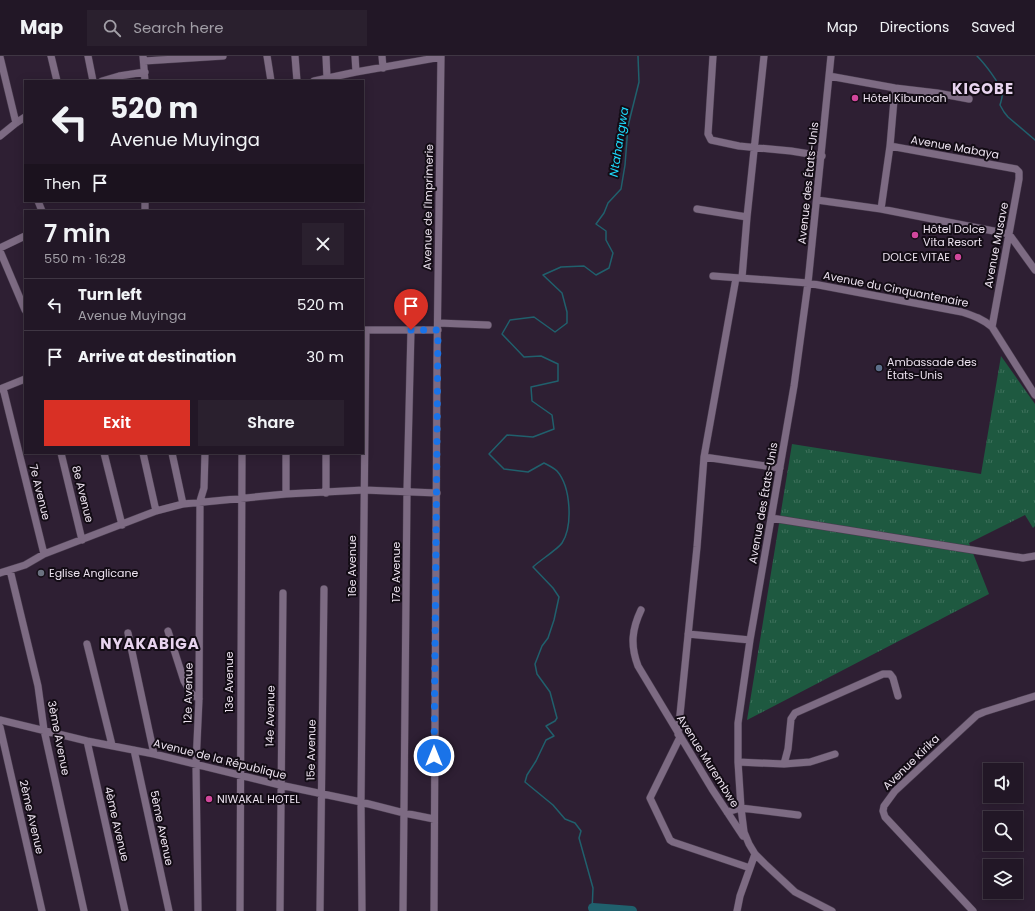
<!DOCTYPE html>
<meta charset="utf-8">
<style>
:root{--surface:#221726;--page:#2a202e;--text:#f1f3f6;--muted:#a29fa7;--line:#3f3643;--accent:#d93025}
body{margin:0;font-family:Poppins,sans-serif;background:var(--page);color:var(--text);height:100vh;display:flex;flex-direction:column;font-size:15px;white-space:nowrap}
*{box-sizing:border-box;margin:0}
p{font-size:13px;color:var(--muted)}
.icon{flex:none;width:22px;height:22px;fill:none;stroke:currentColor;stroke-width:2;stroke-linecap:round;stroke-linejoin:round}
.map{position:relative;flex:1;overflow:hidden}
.side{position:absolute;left:24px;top:154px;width:340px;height:244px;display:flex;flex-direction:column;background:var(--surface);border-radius:0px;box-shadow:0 2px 10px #0003,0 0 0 1px var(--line)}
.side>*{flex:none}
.top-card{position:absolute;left:24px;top:24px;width:340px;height:122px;border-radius:0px;box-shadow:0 2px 10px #0003,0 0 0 1px var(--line);background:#221726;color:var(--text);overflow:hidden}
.controls{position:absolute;left:983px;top:707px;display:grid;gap:8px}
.controls a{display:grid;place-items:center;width:40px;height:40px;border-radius:0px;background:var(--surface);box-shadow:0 2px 10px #0003,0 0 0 1px var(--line);font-size:20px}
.pin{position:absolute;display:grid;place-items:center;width:34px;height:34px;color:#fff;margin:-41px -17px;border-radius:50% 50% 50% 0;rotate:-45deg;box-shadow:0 0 4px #0007}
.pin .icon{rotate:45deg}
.me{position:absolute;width:44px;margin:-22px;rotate:0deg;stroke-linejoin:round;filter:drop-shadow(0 0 3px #0008)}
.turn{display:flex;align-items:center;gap:14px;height:84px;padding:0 20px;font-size:18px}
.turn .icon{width:52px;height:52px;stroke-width:2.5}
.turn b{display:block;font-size:28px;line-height:34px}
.then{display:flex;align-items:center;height:38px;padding:0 20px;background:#0003;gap:8px;font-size:15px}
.round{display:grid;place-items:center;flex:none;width:42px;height:42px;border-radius:0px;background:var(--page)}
.head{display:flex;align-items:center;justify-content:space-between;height:68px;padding:0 20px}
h1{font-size:24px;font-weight:600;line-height:30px}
.button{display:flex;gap:8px;margin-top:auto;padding:8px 20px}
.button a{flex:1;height:46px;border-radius:0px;background:var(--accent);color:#fff;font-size:16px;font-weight:600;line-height:46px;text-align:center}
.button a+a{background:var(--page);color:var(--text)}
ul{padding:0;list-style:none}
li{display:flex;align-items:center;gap:12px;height:52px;padding:0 20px;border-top:1px solid var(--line)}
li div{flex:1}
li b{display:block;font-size:15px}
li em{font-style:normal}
header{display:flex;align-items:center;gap:24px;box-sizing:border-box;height:56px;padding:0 20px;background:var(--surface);border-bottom:1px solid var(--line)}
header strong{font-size:19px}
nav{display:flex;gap:22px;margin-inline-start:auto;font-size:14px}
.search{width:280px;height:36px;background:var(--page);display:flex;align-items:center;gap:10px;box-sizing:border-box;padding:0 14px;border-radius:0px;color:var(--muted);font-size:15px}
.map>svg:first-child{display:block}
.grass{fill:url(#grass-tufts)}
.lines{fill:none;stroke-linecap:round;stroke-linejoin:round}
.stream{stroke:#20606d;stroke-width:1.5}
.river{stroke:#20606d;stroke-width:10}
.minor-casing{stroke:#493c4e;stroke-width:8}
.minor{stroke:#7d6b83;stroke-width:7}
.route{stroke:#1a73e8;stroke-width:7;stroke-dasharray:0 12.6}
.hotel-dot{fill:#d1479c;stroke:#130c15;stroke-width:1.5}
.service-dot{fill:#5c6f8a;stroke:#130c15;stroke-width:1.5}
.worship-dot{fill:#6b7280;stroke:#130c15;stroke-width:1.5}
.labels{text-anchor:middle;stroke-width:4;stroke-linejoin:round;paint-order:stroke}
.poi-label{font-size:11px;fill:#ece2ef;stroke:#130c15;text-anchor:start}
.street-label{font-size:11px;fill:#ece2ef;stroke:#130c15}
.water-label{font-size:12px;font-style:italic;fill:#1ddcfd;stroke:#130c15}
.district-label{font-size:15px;font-weight:bold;letter-spacing:1px;fill:#e8d4ef;stroke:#130c15}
</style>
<header>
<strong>Map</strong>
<div class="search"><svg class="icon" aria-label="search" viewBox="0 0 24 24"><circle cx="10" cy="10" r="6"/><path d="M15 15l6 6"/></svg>Search here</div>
<nav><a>Map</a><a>Directions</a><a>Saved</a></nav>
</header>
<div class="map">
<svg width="1035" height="855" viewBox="0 0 1035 855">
<defs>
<pattern id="grass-tufts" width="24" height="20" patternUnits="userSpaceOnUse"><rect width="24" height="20" fill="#1e5940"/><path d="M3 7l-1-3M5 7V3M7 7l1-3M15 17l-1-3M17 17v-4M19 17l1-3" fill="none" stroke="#3f715c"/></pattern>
</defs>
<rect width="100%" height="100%" fill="#2e1f33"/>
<path class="grass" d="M 1001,300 L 1035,348 L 1035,470 L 1033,472 L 1025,459 L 969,487 L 989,538 L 747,664 L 792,388 L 981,418 Z"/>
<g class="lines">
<path class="stream" d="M 977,0 C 984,7 1000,27 1002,37 C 1003,41 1001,45 1000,49 L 1004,56 L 1008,61 L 1035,84
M 592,855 L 593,832 L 579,782 L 581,775 L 575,767 L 565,763 L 553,749 L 525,726 L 527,719 L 536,705 L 546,684 L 554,680 L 546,670 L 555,665 L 557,662 L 550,636 L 537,618 L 535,608 L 542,590 L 548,582 L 554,564 L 559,541 L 553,532 L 533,511 C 539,505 558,493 562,487 C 573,470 571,431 557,415 C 554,412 548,409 544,407 L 528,416 L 504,413 L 489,398 L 507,379 L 533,381 L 554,373 L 552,359 L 532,345 L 531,331 L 558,325 L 558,308 L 541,300 L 524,301 L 502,278 L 510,264 L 534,261 L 555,276 L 567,267 L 567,256 L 562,237 L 543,219 L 561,211 L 584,210 L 596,219 L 609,212 L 613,197 L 606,184 L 606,175 L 596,168 L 604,157 L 608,147 L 621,133 L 625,109 L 628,70 L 639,26 L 638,0"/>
<path class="river" d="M 593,852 L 632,855"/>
<g class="minor-casing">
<path id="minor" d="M 51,0 L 57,25
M 88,0 L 93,25
M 143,0 L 145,25
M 267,0 L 271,25
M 295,0 L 297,25
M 326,0 L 327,22
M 355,0 L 356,16
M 382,0 L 383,12
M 713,0 L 708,78 L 711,84 L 739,90 L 791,95 L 822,100
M 831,0 L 808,227 L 794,330 L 750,584 L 738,667 L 738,706 L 741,752 L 744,776 L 749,788 L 755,798 L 765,808 L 795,836 L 832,855
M 0,1 L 16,67
M 144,5 L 223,0
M 829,20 L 895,32 L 937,37 L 969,43
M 102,25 L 119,20 L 145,16
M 314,25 L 356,16 L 441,1
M 0,80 L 16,67 L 25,61
M 890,90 L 1016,113 L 1019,116 L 1019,123 L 992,271
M 817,144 L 881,153 L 1009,178 L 1035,214
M 38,145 L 42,155
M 697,153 L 747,161
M 881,153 L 890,90 L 895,32
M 145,155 L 145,145
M 0,192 L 25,180
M 0,195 L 25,254
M 713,220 L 808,227 L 962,256 C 974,260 983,263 992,271 L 1035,339
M 742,222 L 747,161 L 764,0
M 438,267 L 488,269
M 363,274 L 438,274
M 3,332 L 44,498
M 0,333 L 25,323
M 61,397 L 82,484
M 104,397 L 122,469
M 143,397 L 156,455
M 172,397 L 183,448
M 286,397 L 286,438
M 704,401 L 780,412
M 326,437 L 326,397
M 771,462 L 1023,502 L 1035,500
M 10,514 L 38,630 L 44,674 L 84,855
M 0,517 L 25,509 L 44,498 L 156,455 L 183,448 L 286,438 L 364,434 L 437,437
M 641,554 C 632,573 630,589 638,610 L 712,733 L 743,780
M 168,575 L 184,625 L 191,637 L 199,643
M 128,577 L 154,698
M 688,578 L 750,584
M 87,588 L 112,689
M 0,664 L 87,685 L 154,698 L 280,729 L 361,746 L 404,757 L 434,763
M 0,671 L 42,855
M 678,678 L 697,491 L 704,401 L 736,222
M 680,681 L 650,742 L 670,784 L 673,786 L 750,812
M 87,685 L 125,855
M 134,694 L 169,855
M 738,706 L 784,708 L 788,693 L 791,663 L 795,657 L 883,618 L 890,618 L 893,622 L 898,640
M 784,708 L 810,706 L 835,698
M 727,756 L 741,752 L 798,759
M 198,855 L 196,708 L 199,643 L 200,445 L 204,432 L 205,397
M 240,855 L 242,397
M 280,855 L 283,537
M 320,855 L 324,533
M 362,855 L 361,746 L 366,274
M 403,855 L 407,435 L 411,274
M 434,855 L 437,302 L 441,0
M 737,855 L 740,840 L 755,798
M 973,855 L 885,761 L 883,755 L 884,750 L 895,735 L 977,659 L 984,656 L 1035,640"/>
</g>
<use href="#minor" class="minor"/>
</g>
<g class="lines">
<path class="route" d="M 411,274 L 438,274 L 434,700"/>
</g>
<g class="hotel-dot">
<circle cx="855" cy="42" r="4"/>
<circle cx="915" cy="179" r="4"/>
<circle cx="958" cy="201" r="4"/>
<circle cx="209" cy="743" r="4"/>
</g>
<circle class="service-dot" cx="879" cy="312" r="4"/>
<circle class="worship-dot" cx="41" cy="517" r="4"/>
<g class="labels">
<g class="poi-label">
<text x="863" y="46">Hôtel Kibunoah</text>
<text x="923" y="177">Hôtel Dolce<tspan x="923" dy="13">Vita Resort</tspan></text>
<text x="950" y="205" text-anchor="end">DOLCE VITAE</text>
<text x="887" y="310">Ambassade des<tspan x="887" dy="13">États-Unis</tspan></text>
<text x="49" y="521">Eglise Anglicane</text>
<text x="217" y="747">NIWAKAL HOTEL</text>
</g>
<g class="street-label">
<text transform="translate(955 91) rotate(10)" y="4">Avenue Mabaya</text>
<text transform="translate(808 127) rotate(-84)" y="4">Avenue des États-Unis</text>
<text transform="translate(428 151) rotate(-89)" y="4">Avenue de l'Imprimerie</text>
<text transform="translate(996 189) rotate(-79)" y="4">Avenue Musave</text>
<text transform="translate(896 233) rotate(11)" y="4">Avenue du Cinquantenaire</text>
<text transform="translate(40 436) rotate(76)" y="4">7e Avenue</text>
<text transform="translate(83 438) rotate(76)" y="4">8e Avenue</text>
<text transform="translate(763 447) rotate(-80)" y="4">Avenue des États-Unis</text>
<text transform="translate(352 510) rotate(-90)" y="4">16e Avenue</text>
<text transform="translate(396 516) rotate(-90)" y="4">17e Avenue</text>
<text transform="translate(229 626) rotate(-90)" y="4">13e Avenue</text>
<text transform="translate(188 637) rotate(-89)" y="4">12e Avenue</text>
<text transform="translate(270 660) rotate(-89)" y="4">14e Avenue</text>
<text transform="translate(59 682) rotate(79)" y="4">3ème Avenue</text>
<text transform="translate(311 694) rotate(-89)" y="4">15e Avenue</text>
<text transform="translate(220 703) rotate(14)" y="4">Avenue de la République</text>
<text transform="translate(708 705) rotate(58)" y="4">Avenue Murembwe</text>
<text transform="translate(911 706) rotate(-44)" y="4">Avenue Kirika</text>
<text transform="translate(32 761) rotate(77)" y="4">2ème Avenue</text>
<text transform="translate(117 768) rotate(77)" y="4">4ème Avenue</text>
<text transform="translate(162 772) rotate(78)" y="4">5ème Avenue</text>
</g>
<g class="water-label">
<text transform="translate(619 86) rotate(-81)" y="4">Ntahangwa</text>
</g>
<g class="district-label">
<text x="983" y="38">KIGOBE</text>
<text x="150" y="593">NYAKABIGA</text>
</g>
</g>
</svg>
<div class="controls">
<a><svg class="icon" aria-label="sound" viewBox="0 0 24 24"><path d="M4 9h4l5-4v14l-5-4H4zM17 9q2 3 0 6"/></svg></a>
<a><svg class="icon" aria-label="search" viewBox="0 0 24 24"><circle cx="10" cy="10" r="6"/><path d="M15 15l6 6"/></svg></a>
<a><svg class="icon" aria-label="layers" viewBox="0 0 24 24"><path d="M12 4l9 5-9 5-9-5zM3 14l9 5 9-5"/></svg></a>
</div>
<div class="pin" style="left:411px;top:274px;background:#d93025"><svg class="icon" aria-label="arrive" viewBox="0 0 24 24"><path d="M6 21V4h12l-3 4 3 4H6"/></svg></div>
<svg class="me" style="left:434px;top:700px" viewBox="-20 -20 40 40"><circle r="17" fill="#1a73e8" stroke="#fff" stroke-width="3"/><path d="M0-11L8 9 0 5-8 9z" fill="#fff"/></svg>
<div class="top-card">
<div class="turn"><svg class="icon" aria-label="left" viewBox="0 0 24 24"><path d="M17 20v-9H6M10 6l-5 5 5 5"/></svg><div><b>520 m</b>Avenue Muyinga</div></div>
<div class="then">Then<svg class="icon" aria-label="arrive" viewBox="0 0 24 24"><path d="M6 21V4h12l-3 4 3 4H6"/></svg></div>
</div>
<section class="side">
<div class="head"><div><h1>7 min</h1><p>550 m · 16:28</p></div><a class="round"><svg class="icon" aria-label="close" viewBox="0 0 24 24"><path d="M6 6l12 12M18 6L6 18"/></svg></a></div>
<ul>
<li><svg class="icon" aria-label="left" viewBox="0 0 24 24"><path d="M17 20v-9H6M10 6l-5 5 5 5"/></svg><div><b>Turn left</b><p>Avenue Muyinga</p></div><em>520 m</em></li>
<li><svg class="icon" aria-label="arrive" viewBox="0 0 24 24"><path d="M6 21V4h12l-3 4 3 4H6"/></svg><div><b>Arrive at destination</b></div><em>30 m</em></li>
</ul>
<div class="button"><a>Exit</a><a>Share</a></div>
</section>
</div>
